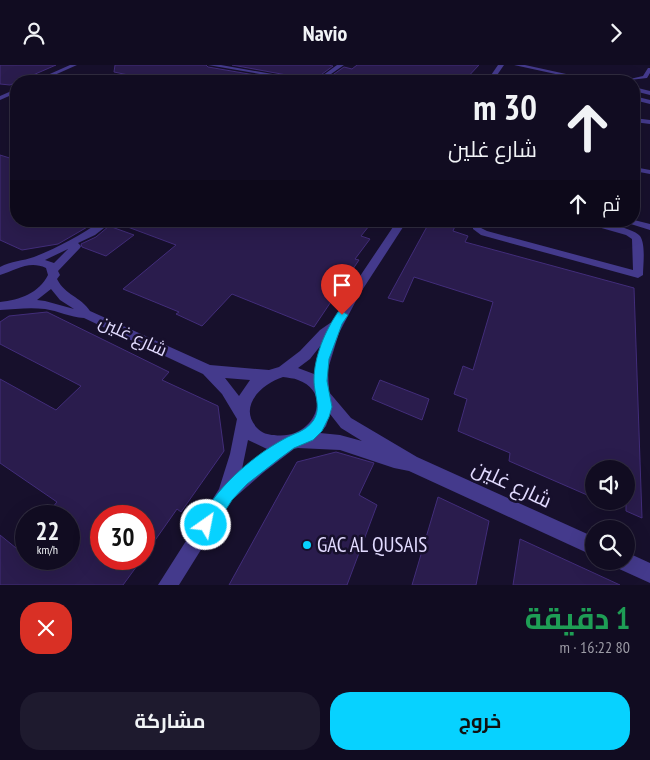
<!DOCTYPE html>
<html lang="ar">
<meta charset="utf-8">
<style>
:root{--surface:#110c21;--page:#1e1a2e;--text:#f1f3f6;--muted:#9c9ba5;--line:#302c3f;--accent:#07d2ff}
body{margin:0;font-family:"PT Sans Narrow",Cairo,sans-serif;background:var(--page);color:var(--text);direction:rtl;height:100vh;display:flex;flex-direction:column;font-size:19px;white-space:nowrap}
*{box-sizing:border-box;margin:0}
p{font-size:16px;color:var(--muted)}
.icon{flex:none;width:28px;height:28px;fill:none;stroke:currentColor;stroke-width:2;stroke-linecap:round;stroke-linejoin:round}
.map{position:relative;height:520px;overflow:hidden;direction:ltr}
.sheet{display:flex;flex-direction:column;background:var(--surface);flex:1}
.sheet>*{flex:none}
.banner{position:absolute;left:10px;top:10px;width:630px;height:152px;border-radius:20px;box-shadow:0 5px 20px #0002,0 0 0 1px var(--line);direction:rtl;background:#110c21;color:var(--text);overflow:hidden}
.fabs{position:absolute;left:585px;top:395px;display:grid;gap:10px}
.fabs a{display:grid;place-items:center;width:50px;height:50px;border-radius:50%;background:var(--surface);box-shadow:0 5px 20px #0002,0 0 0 1px var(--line);font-size:25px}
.speed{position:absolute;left:15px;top:440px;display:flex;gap:10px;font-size:25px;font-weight:700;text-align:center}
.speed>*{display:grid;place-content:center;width:65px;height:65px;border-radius:50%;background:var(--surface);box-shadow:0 5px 20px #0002,0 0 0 1px var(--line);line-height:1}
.speed small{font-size:12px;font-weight:400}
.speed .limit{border:8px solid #d22;background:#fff;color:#111}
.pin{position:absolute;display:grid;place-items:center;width:42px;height:42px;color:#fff;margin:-51px -21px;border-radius:50% 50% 50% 0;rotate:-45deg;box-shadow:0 0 5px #0007}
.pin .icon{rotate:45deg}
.me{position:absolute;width:55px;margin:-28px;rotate:33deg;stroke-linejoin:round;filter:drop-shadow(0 0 4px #0008)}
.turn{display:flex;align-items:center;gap:18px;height:105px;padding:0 20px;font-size:22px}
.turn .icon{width:65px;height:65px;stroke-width:2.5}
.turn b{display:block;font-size:35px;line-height:42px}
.then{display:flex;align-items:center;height:48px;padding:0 20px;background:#0003;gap:10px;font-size:19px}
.round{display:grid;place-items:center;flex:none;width:52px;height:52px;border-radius:20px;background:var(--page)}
.headline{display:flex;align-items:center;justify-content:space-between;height:85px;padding:0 20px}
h1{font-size:30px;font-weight:700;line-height:38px;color:#1e9e55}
.action{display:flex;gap:10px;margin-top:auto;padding:10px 20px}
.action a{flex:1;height:58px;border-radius:20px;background:var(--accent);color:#111;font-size:20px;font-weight:700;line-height:58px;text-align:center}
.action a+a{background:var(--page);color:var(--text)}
header{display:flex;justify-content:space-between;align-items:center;height:65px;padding:0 20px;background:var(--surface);font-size:22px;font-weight:700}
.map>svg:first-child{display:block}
.building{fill:#2a1c4d;stroke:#422d7a}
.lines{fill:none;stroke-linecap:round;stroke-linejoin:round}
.lane{fill:#443a8c;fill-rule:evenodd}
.street{fill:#443a8c;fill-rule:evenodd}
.route{fill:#07d2ff;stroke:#0588a6}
.poi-dot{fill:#07d2ff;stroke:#17102c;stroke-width:2}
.labels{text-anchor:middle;stroke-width:5;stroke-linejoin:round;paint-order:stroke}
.street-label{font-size:18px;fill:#e2dbff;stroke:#17102c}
.near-street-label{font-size:21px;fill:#e2dbff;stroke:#17102c}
.near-poi-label{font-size:21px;fill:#e2dbff;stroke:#17102c;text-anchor:start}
</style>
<header><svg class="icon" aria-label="forward" viewBox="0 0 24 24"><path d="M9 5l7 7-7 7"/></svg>Navio<svg class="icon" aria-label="person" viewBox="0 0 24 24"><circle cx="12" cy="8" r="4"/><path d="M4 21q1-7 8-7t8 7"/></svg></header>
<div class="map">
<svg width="650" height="520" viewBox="0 0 650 520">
<rect width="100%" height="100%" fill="#17102c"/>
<path class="building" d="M 0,0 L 56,0 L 10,20 L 0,19 Z
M 115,0 L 206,0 L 208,2 L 290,16 L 157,16 L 114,7 Z
M 232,0 L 328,0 L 333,1 L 314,15 Z
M 357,0 L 479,0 L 464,16 L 324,16 L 344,2 L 352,4 Z
M 0,90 L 16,95 L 16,156 L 96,157 L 58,179 L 22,185 L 0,175 Z
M 117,156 L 373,156 L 361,171 L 370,174 L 355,194 L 359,195 L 314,262 L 232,229 L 202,261 L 176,249 L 179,247 L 123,224 L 176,180 L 117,158 Z
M 430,156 L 457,156 L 453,166 L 468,171 L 465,177 L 634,223 L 642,453 L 626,446 L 626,404 L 594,404 L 594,433 L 509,396 L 510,388 L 458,366 L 467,334 L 454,329 L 463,301 L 473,305 L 493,237 L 414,212 L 403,237 L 388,233 Z
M 109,161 L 134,170 L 106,191 L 82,182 L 81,179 L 96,172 Z
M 47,247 L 169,307 L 162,315 L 218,341 L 224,386 L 181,447 L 177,444 L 144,491 L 144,451 L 101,451 L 101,494 L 142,494 L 123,520 L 0,520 L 0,470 L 16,483 L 26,471 L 26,494 L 69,494 L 69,451 L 45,451 L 57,437 L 0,398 L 0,314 L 56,345 L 81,321 L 0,279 L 0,257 L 9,251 Z
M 380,315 L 429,334 L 422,355 L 372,334 Z
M 336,387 L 374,398 L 359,430 L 377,440 L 347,520 L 229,520 L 297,397 Z
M 438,432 L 489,456 L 476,520 L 412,520 Z
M 520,474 L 620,520 L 513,520 Z"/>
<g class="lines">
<path class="lane" d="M 648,3 L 650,3 L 650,8 L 647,13 L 621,16 L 643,11 Z
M 557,8 L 561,9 L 544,16 L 537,16 Z
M 634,31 L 650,35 L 650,39 L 634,35 Z
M 634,53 L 650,55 L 650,59 L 634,57 Z
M 634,102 L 650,105 L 650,109 L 634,106 Z
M 634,155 L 650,159 L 650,165 L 621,156 Z
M 473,156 L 481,156 L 481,163 L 487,166 L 633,205 L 632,174 L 626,170 L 577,156 C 590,156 632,161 640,171 C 646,180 643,200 643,210 L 638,213 L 481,170 L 473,164 Z"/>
<path class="street" d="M 70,0 L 77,0 L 41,16 L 34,16 Z
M 208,0 L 221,0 L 312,16 L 300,16 Z
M 337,0 L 344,0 L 321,16 L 315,16 Z
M 498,0 L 504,0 L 493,16 L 487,16 Z
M 514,0 L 525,0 L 598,16 L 588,16 Z
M 634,22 L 650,26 L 650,30 L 634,26 Z
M 16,24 L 16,28 L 0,35 L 0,31 Z
M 101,156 L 113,156 L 95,170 L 78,178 L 81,181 L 80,183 L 58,206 L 60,210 L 57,214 C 65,230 81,232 90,246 L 210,300 L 269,305 L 279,302 L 300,286 L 320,265 L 333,256 L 350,226 L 397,156 L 407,156 L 359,230 L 339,268 L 328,304 L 329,327 L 351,353 L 417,392 L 594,472 L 594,491 L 409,406 L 394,403 L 340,385 L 298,383 L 294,384 L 264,407 L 232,435 L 179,520 L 158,520 L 219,424 L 230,389 L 237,354 L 222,329 L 203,309 L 84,253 C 70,252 58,246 45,244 C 30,242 15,244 0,245 L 0,237 C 20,235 39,228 48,210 L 46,203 C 29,195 16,205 0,210 L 0,202 C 11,196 23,196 34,192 C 57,183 81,170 101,156 ZM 68,184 L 54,198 L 45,195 ZM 51,224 L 60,235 L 74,244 L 45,236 L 37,235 ZM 321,280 L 314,309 L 298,303 L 310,294 ZM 283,312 C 288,313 294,313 298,315 C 335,328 313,376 274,370 C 268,370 262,368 257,363 C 237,341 263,318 283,312 ZM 225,313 L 250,315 L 239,331 ZM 330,349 L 341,363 L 362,376 L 340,370 L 320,368 L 326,361 ZM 248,375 L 267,384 L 242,404 Z
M 626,487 L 650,498 L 650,518 L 617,503 L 615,496 L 626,496 Z"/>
</g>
<path class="route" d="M 342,246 L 348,250 L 342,259 L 329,294 L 327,316 L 332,342 L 329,352 L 322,366 L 313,375 L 294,383 L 279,394 L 247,419 L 232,435 L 212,466 L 206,468 L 201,466 L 198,460 C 213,425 251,392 284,374 C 294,368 305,367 313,356 C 322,343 314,330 314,315 C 314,292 325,266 338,247 Z"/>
<circle class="poi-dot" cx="307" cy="480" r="5"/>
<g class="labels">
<g class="street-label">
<text transform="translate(133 271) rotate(25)" y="6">شارع غلين</text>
</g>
<g class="near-street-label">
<text transform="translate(512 419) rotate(25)" y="7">شارع غلين</text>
</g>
<g class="near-poi-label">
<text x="317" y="487">GAC AL QUSAIS</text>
</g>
</g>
</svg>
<div class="fabs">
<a><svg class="icon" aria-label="sound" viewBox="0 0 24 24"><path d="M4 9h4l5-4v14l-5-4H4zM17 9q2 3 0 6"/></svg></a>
<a><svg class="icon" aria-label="search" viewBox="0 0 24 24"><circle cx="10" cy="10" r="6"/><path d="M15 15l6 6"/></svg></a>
</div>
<div class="speed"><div>22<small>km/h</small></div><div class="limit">30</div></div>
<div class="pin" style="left:342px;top:250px;background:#d93025"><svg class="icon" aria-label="arrive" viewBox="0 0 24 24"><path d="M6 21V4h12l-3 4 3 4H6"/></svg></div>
<svg class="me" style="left:206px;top:460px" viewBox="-20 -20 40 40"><circle r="17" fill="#07d2ff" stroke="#fff" stroke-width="3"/><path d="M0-11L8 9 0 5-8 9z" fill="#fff"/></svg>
<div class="banner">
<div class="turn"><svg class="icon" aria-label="ahead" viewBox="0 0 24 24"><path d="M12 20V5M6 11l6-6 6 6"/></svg><div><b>30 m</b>شارع غلين</div></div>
<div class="then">ثم<svg class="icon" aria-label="ahead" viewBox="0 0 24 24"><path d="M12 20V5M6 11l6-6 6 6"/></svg></div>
</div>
</div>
<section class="sheet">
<div class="headline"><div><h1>1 دقيقة</h1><p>80 m · 16:22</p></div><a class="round" style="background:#d93025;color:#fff"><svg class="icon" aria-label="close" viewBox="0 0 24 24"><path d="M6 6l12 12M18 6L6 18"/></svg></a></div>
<div class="action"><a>خروج</a><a>مشاركة</a></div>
</section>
